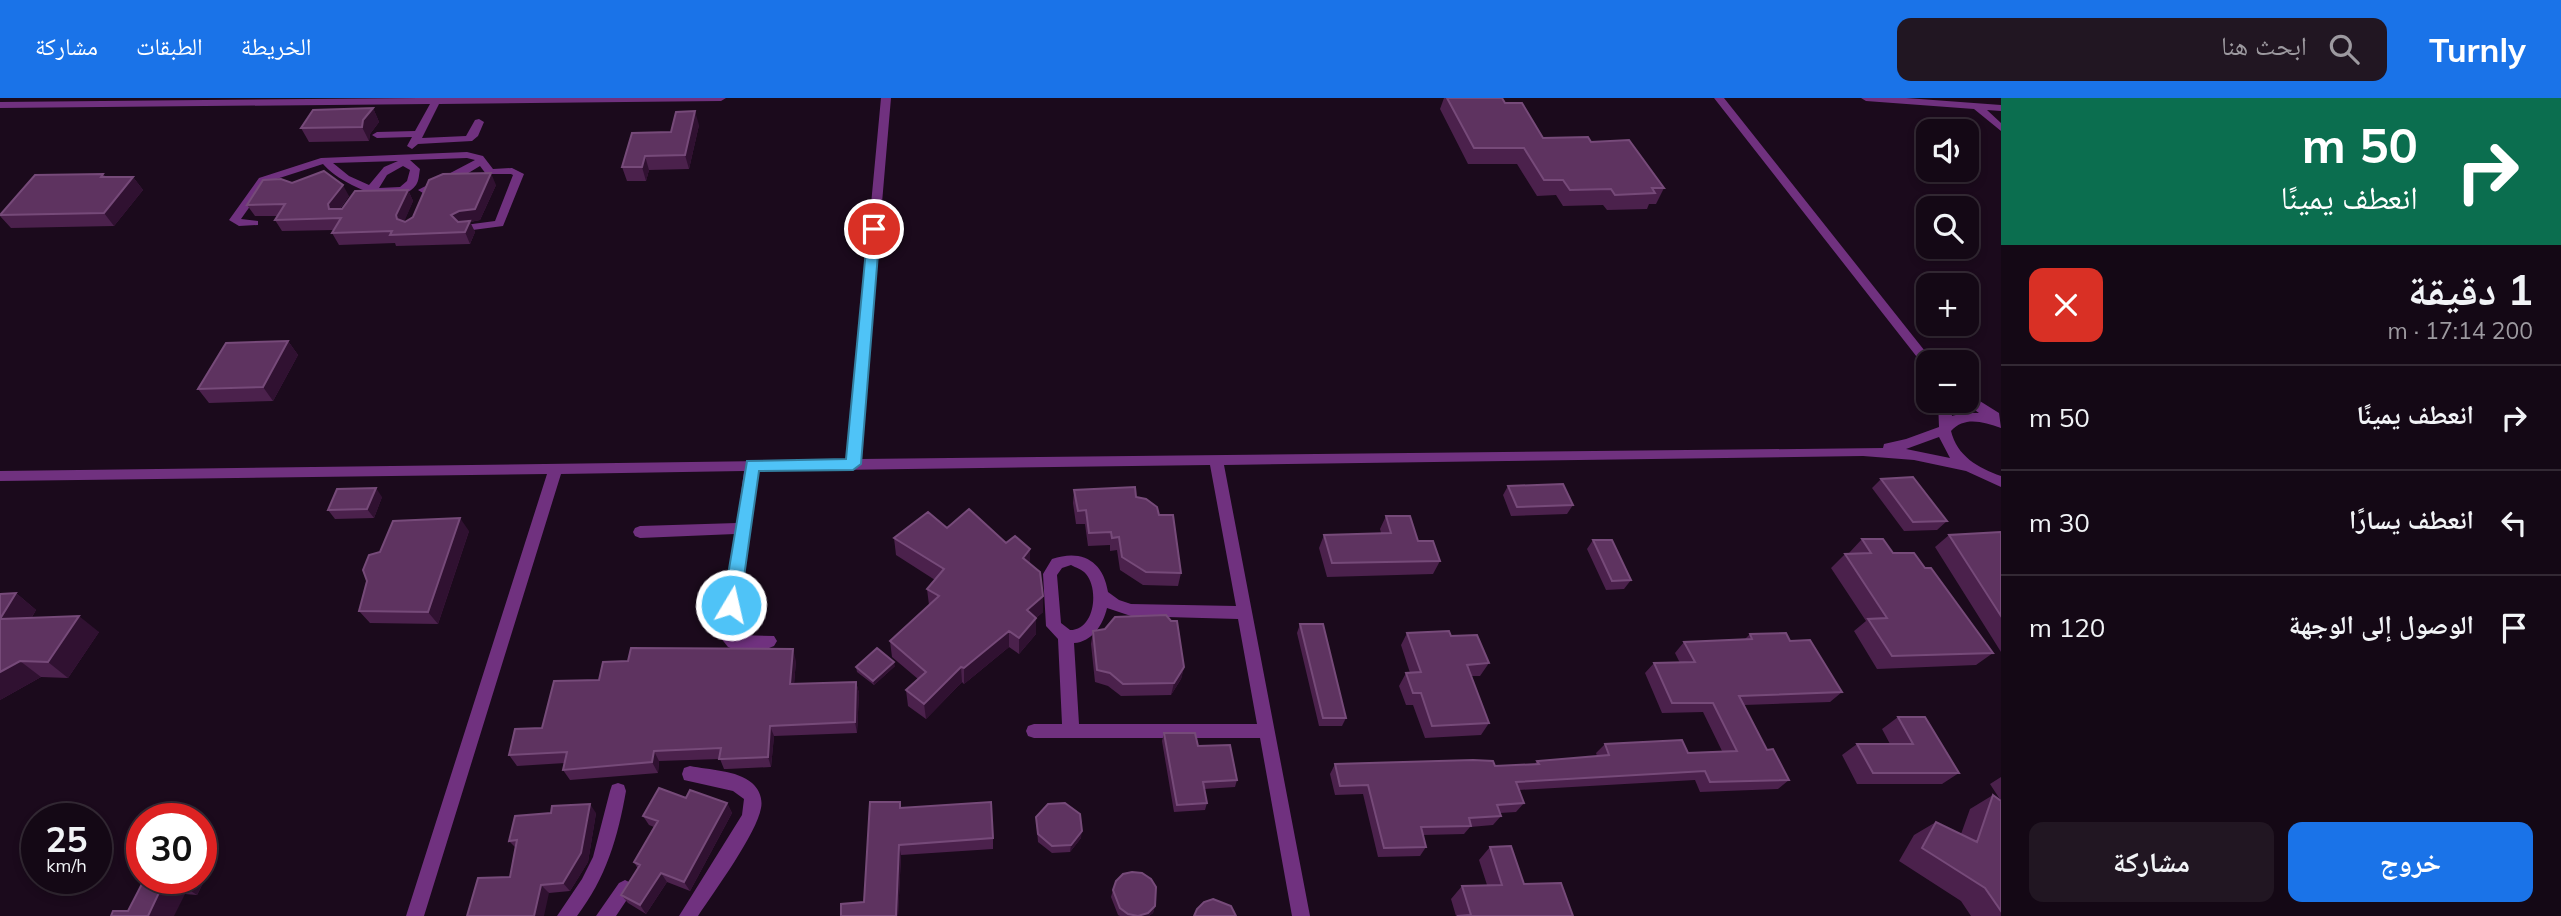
<!DOCTYPE html>
<html lang="ar">
<meta charset="utf-8">
<style>
:root{--surface:#140815;--page:#211622;--text:#f1f3f6;--muted:#9d9aa0;--line:#332934;--accent:#1a73e8}
body{margin:0;font-family:Mulish,"Noto Naskh Arabic",sans-serif;background:var(--page);color:var(--text);direction:rtl;height:100vh;display:flex;flex-direction:column;font-size:26px;white-space:nowrap}
*{box-sizing:border-box;margin:0}
p{font-size:23px;color:var(--muted)}
.icon{flex:none;width:38px;height:38px;fill:none;stroke:currentColor;stroke-width:2;stroke-linecap:round;stroke-linejoin:round}
.map{position:relative;flex:1;overflow:hidden;direction:ltr}
.panel{display:flex;flex-direction:column;background:var(--surface);width:560px}
.panel>*{flex:none}
.top-card{background:#0b6e4f;color:#fff;overflow:hidden}
.buttons{position:absolute;left:1916px;top:21px;display:grid;gap:14px}
.buttons a{display:grid;place-items:center;width:63px;height:63px;border-radius:14px;background:var(--surface);box-shadow:0 4px 10px #0003,0 0 0 2px var(--line);font-size:35px}
.speed{position:absolute;left:21px;top:705px;display:flex;gap:14px;font-size:35px;font-weight:700;text-align:center}
.speed>*{display:grid;place-content:center;width:91px;height:91px;border-radius:50%;background:var(--surface);box-shadow:0 4px 10px #0003,0 0 0 2px var(--line);line-height:1}
.speed small{font-size:18px;font-weight:400}
.speed .limit{border:10px solid #d22;background:#fff;color:#111}
.pin{position:absolute;display:grid;place-items:center;width:60px;height:60px;color:#fff;margin:-30px;border:4px solid #fff;border-radius:50%;box-shadow:0 2px 7px #0007}
.me{position:absolute;width:77px;margin:-38px;rotate:9deg;stroke-linejoin:round;filter:drop-shadow(0 0 5px #0008)}
.turn{display:flex;align-items:center;gap:24px;height:147px;padding:0 28px;font-size:32px}
.turn .icon{width:91px;height:91px;stroke-width:2.5}
.turn b{display:block;font-size:49px;line-height:60px}
.round{display:grid;place-items:center;flex:none;width:74px;height:74px;border-radius:14px;background:var(--page)}
.headline{display:flex;align-items:center;justify-content:space-between;height:119px;padding:0 28px}
h1{font-size:42px;font-weight:700;line-height:52px}
.cta{display:flex;gap:14px;margin-top:auto;padding:14px 28px}
.cta a{flex:1;height:80px;border-radius:14px;background:var(--accent);color:#fff;font-size:28px;font-weight:700;line-height:80px;text-align:center}
.cta a+a{background:var(--page);color:var(--text)}
ul{padding:0;list-style:none}
li{display:flex;align-items:center;gap:21px;height:105px;padding:0 28px;border-top:2px solid var(--line)}
li div{flex:1}
li b{display:block;font-size:26px}
li em{font-style:normal}
header{display:flex;align-items:center;gap:42px;box-sizing:border-box;height:98px;padding:0 35px;background:var(--accent);color:#fff}
header strong{font-size:33px}
nav{display:flex;gap:38px;margin-inline-start:auto;font-size:24px}
.search{width:490px;height:63px;background:var(--page);display:flex;align-items:center;gap:18px;box-sizing:border-box;padding:0 24px;border-radius:14px;color:var(--muted);font-size:26px}
main{display:flex;flex:1;min-height:0}
.map>svg:first-child{display:block}
.lines{fill:none;stroke-linecap:round;stroke-linejoin:round}
.street{fill:#70317f;fill-rule:evenodd}
.wall{fill:#4b214c}
.shaded-wall{fill:#301131}
.building{fill:#5e3360;stroke:#764a79;stroke-width:2}
.route{fill:#4fc3f7;stroke:#337fa1;stroke-width:2}
</style>
<header>
<strong>Turnly</strong>
<div class="search"><svg class="icon" aria-label="search" viewBox="0 0 24 24"><circle cx="10" cy="10" r="6"/><path d="M15 15l6 6"/></svg>ابحث هنا</div>
<nav><a>الخريطة</a><a>الطبقات</a><a>مشاركة</a></nav>
</header>
<main>
<section class="panel">
<div class="top-card">
<div class="turn"><svg class="icon" aria-label="right" viewBox="0 0 24 24"><path d="M7 20v-9h11M14 6l5 5-5 5"/></svg><div><b>50 m</b>انعطف يمينًا</div></div>
</div>
<div class="headline"><div><h1>1 دقيقة</h1><p>200 m · 17:14</p></div><a class="round" style="background:#d93025;color:#fff"><svg class="icon" aria-label="close" viewBox="0 0 24 24"><path d="M6 6l12 12M18 6L6 18"/></svg></a></div>
<ul>
<li><svg class="icon" aria-label="right" viewBox="0 0 24 24"><path d="M7 20v-9h11M14 6l5 5-5 5"/></svg><div><b>انعطف يمينًا</b></div><em>50 m</em></li>
<li><svg class="icon" aria-label="left" viewBox="0 0 24 24"><path d="M17 20v-9H6M10 6l-5 5 5 5"/></svg><div><b>انعطف يسارًا</b></div><em>30 m</em></li>
<li><svg class="icon" aria-label="arrive" viewBox="0 0 24 24"><path d="M6 21V4h12l-3 4 3 4H6"/></svg><div><b>الوصول إلى الوجهة</b></div><em>120 m</em></li>
</ul>
<div class="cta"><a>خروج</a><a>مشاركة</a></div>
</section>
<div class="map">
<svg width="2001" height="818" viewBox="0 0 2001 818">
<rect width="100%" height="100%" fill="#1b0a1c"/>
<g class="lines">
<path class="street" d="M 418,0 L 726,0 L 721,3 L 439,6 L 422,40 L 466,38 L 475,22 L 479,21 L 484,24 L 478,38 L 472,43 L 418,46 L 412,51 L 407,48 L 412,39 L 377,40 L 372,37 L 377,34 L 415,33 L 430,6 L 0,10 L 0,4 Z
M 881,0 L 891,0 L 860,361 L 1883,350 L 1884,346 L 1906,341 L 1939,329 L 1938,303 L 1950,303 L 1952,318 L 1963,315 L 1979,315 L 1962,303 L 1967,303 L 1967,295 L 1999,315 L 2001,330 C 1983,324 1965,318 1951,333 C 1957,358 1978,370 2001,378 L 2001,389 L 1966,373 L 1914,362 L 1863,358 L 1224,367 L 1310,818 L 1292,818 L 1260,640 L 1034,640 L 1028,638 L 1026,633 L 1028,628 L 1034,626 L 1062,626 L 1058,541 L 1046,528 L 1043,476 L 1052,461 C 1081,451 1103,462 1108,494 L 1119,502 L 1131,506 L 1236,508 L 1210,367 L 758,373 L 736,537 L 774,538 L 777,543 L 774,548 L 769,550 L 733,551 L 728,549 L 720,539 L 735,436 L 640,440 L 635,438 L 633,434 L 635,430 L 640,428 L 737,425 L 744,373 L 561,376 L 424,818 L 406,818 L 547,376 L 0,383 L 0,373 L 847,362 ZM 1939,339 L 1950,360 L 1906,351 ZM 1071,467 C 1076,470 1082,471 1086,476 C 1099,491 1095,532 1070,532 L 1061,525 L 1057,477 L 1062,470 ZM 1107,510 L 1131,518 L 1238,521 L 1257,626 L 1079,626 L 1074,545 C 1092,544 1103,527 1107,510 Z
M 1714,0 L 1724,0 L 1932,262 L 1934,264 L 1928,264 L 1928,269 L 1924,268 Z
M 1861,0 L 1906,0 L 2001,7 L 2001,13 L 1987,12 L 2001,25 L 2001,33 L 1974,11 L 1866,3 Z
M 467,54 L 483,58 L 493,71 L 512,70 L 524,76 L 503,128 L 465,133 L 459,130 L 465,127 L 495,123 L 513,77 L 511,76 L 486,76 L 480,68 L 460,80 L 427,94 L 423,95 L 418,92 L 475,62 L 467,60 L 410,62 L 420,71 C 419,76 419,83 416,87 C 396,114 339,85 323,66 L 267,84 L 241,121 L 258,123 L 258,127 L 239,128 L 229,122 L 259,80 L 321,60 ZM 398,63 L 384,69 L 369,87 L 349,78 L 333,65 ZM 403,68 L 410,72 L 407,83 L 400,89 L 379,90 L 387,77 Z
M 690,668 C 709,672 737,672 752,685 C 759,691 763,701 761,710 C 757,735 714,794 698,818 L 679,818 L 742,717 L 744,701 L 733,693 L 684,682 L 682,676 L 684,670 Z
M 618,685 L 624,687 L 626,693 C 618,739 606,780 577,818 L 557,818 L 582,781 L 593,759 L 610,693 L 612,687 Z
M 625,782 L 631,785 L 634,791 L 616,818 L 596,818 L 619,785 Z"/>
</g>
<path class="wall" d="M 1444,0 L 1502,0 L 1505,5 L 1543,40 L 1591,44 L 1664,90 L 1656,106 L 1649,106 L 1647,111 L 1607,112 L 1603,107 L 1563,108 L 1556,97 L 1537,98 L 1517,66 L 1468,66 L 1440,11 Z
M 373,10 L 379,24 L 370,36 L 369,43 L 309,44 L 301,30 Z
M 699,27 L 689,71 L 649,72 L 646,83 L 627,83 L 622,69 L 671,34 Z
M 103,76 L 106,79 L 133,79 L 143,92 L 114,128 L 11,130 L 0,118 L 0,117 Z
M 292,85 L 349,98 L 340,111 L 408,92 L 413,103 L 404,123 L 405,124 L 496,87 L 480,122 L 470,124 L 475,134 L 470,146 L 396,148 L 395,145 L 339,147 L 332,135 L 334,132 L 282,133 L 275,122 L 278,118 L 255,118 L 247,107 Z
M 288,243 L 298,257 L 273,303 L 209,305 L 198,291 Z
M 1881,381 L 1947,423 L 1937,432 L 1904,433 L 1872,390 Z
M 1508,388 L 1573,407 L 1567,416 L 1511,418 L 1503,397 Z
M 1074,392 L 1136,399 L 1181,475 L 1178,488 L 1143,487 L 1120,472 L 1117,452 L 1110,453 L 1110,447 L 1088,448 L 1085,426 L 1076,426 L 1073,405 Z
M 382,399 L 374,420 L 335,421 L 328,412 Z
M 1386,418 L 1418,443 L 1440,463 L 1433,476 L 1327,479 L 1319,450 L 1324,437 L 1381,435 L 1380,431 Z
M 947,430 L 1030,465 L 1043,514 L 1036,520 L 1036,536 L 1019,556 L 1009,549 L 964,586 L 962,584 L 926,621 L 908,608 L 906,592 L 918,581 L 892,559 L 890,543 L 929,507 L 927,491 L 935,482 L 896,457 L 894,440 Z
M 469,433 L 438,526 L 370,525 L 359,513 Z
M 2001,434 L 2001,554 L 1935,449 L 1949,437 Z
M 1862,441 L 1925,470 L 1993,555 L 1976,567 L 1877,571 L 1854,533 L 1866,523 L 1831,470 L 1845,456 L 1850,456 L 1849,455 Z
M 1593,442 L 1631,482 L 1624,491 L 1606,492 L 1587,451 Z
M 16,495 L 36,512 L 32,519 L 99,534 L 68,580 L 41,579 L 0,602 Z
M 1300,526 L 1346,620 L 1342,628 L 1319,628 L 1297,535 Z
M 1105,531 L 1184,569 L 1181,581 L 1171,597 L 1121,598 L 1108,588 L 1095,584 L 1091,546 L 1093,533 Z
M 1407,535 L 1451,538 L 1489,565 L 1480,578 L 1471,578 L 1489,625 L 1481,637 L 1425,640 L 1413,607 L 1406,607 L 1399,588 L 1406,575 L 1410,575 L 1401,547 Z
M 1750,536 L 1790,543 L 1842,594 L 1830,604 L 1744,607 L 1767,652 L 1789,682 L 1778,691 L 1700,694 L 1695,682 L 1519,692 L 1524,705 L 1516,714 L 1500,715 L 1501,718 L 1493,727 L 1470,729 L 1464,736 L 1423,737 L 1426,749 L 1420,758 L 1378,759 L 1363,696 L 1335,697 L 1330,676 L 1335,666 L 1495,668 L 1534,667 L 1537,663 L 1597,658 L 1596,655 L 1605,646 L 1688,655 L 1722,653 L 1703,614 L 1662,615 L 1645,575 L 1654,565 L 1680,565 L 1675,555 L 1684,544 L 1745,541 Z
M 796,563 L 794,586 L 856,584 L 859,595 L 857,635 L 774,638 L 771,669 L 727,671 L 724,671 L 720,661 L 659,663 L 658,675 L 570,682 L 563,672 L 565,665 L 517,668 L 509,657 L 599,582 Z
M 895,568 L 874,587 L 857,574 L 856,569 Z
M 1898,619 L 1959,675 L 1942,686 L 1857,686 L 1842,657 L 1857,646 L 1890,646 L 1882,631 Z
M 1164,635 L 1198,648 L 1237,682 L 1235,689 L 1204,691 L 1207,705 L 1205,712 L 1174,714 L 1162,643 Z
M 2001,679 L 2001,818 L 1971,818 L 1961,803 L 1899,763 L 1914,737 L 1936,724 L 1961,736 L 1970,711 L 1993,697 L 2001,703 L 1990,686 Z
M 686,700 L 727,705 L 732,715 L 690,793 L 667,784 L 646,816 L 628,805 L 621,797 L 638,771 L 634,764 L 654,729 L 649,727 L 643,718 Z
M 901,710 L 993,740 L 993,751 L 901,757 L 898,818 L 841,818 L 864,804 Z
M 596,715 L 588,764 L 570,793 L 549,795 L 510,779 L 516,750 L 509,743 Z
M 1036,719 L 1081,740 L 1070,754 L 1052,755 L 1038,744 Z
M 1490,749 L 1524,786 L 1573,818 L 1456,818 L 1451,801 L 1462,788 L 1487,787 L 1479,762 Z
M 201,754 L 214,763 L 197,797 L 185,796 L 128,813 L 145,780 L 201,780 Z
M 1113,792 L 1155,808 L 1153,815 L 1149,818 L 1120,818 L 1118,817 L 1111,799 Z"/>
<path class="shaded-wall" d="M 373,10 L 379,24 L 370,36 L 369,43 L 362,29 L 363,22 Z
M 695,13 L 699,27 L 689,71 L 685,57 Z
M 645,58 L 649,72 L 646,83 L 642,69 Z
M 491,75 L 496,87 L 480,122 L 470,124 L 475,134 L 470,146 L 465,134 L 457,129 L 451,117 Z
M 133,79 L 143,92 L 114,128 L 104,115 Z
M 343,87 L 349,98 L 335,117 L 329,111 L 328,106 Z
M 408,92 L 413,103 L 402,129 L 396,117 Z
M 288,243 L 298,257 L 273,303 L 263,289 Z
M 376,390 L 382,399 L 374,420 L 367,411 Z
M 460,420 L 469,433 L 438,526 L 428,514 Z
M 1030,451 L 1030,467 L 1023,460 Z
M 16,495 L 36,512 L 21,537 L 0,521 Z
M 1043,498 L 1043,514 L 1026,528 L 1027,512 Z
M 79,518 L 99,534 L 68,580 L 48,564 Z
M 1036,520 L 1036,536 L 1019,556 L 1019,540 Z
M 1009,533 L 1009,549 L 964,586 L 964,570 Z
M 793,551 L 796,563 L 793,597 L 790,586 Z
M 20,563 L 41,579 L 0,602 L 0,574 Z
M 894,564 L 895,568 L 874,587 L 873,583 Z
M 961,569 L 962,584 L 926,621 L 924,606 Z
M 1184,569 L 1181,581 L 1171,597 L 1174,585 Z
M 856,584 L 859,595 L 857,635 L 855,624 Z
M 770,628 L 774,638 L 771,669 L 768,659 Z
M 654,653 L 659,663 L 658,675 L 652,664 Z
M 727,705 L 732,715 L 690,793 L 684,784 Z
M 590,706 L 596,715 L 588,764 L 570,793 L 563,785 Z
M 1082,733 L 1081,740 L 1070,754 L 1071,747 Z
M 899,747 L 901,757 L 898,818 L 896,818 Z
M 201,754 L 214,763 L 197,797 L 177,784 L 179,780 L 201,780 Z
M 661,775 L 667,784 L 646,816 L 640,807 Z
M 164,784 L 185,796 L 174,818 L 148,818 Z
M 541,787 L 549,795 L 544,818 L 534,818 Z
M 1155,808 L 1153,815 L 1149,818 L 1138,818 Z"/>
<path class="building" d="M 1447,0 L 1502,0 L 1505,5 L 1522,5 L 1543,40 L 1588,39 L 1591,44 L 1629,42 L 1664,90 L 1652,90 L 1655,95 L 1615,97 L 1611,91 L 1570,92 L 1563,82 L 1544,82 L 1524,50 L 1474,50 Z
M 373,10 L 363,22 L 362,29 L 301,30 L 313,12 Z
M 695,13 L 685,57 L 645,58 L 642,69 L 622,69 L 632,35 L 671,34 L 676,14 Z
M 324,73 L 343,87 L 328,106 L 329,111 L 342,111 L 355,93 L 408,92 L 396,117 L 397,121 L 405,124 L 413,119 L 429,82 L 443,76 L 491,75 L 475,111 L 459,113 L 451,117 L 458,124 L 470,123 L 465,134 L 390,137 L 392,133 L 332,135 L 341,120 L 275,122 L 285,106 L 247,107 L 263,82 L 281,81 L 292,85 Z
M 103,76 L 101,79 L 133,79 L 104,115 L 0,117 L 35,77 Z
M 288,243 L 263,289 L 198,291 L 226,245 Z
M 1913,379 L 1947,423 L 1913,424 L 1881,381 Z
M 1563,386 L 1573,407 L 1517,409 L 1508,388 Z
M 1135,389 L 1136,399 L 1146,401 L 1157,409 L 1159,417 L 1173,417 L 1181,475 L 1146,474 L 1122,459 L 1119,439 L 1112,440 L 1111,434 L 1089,435 L 1086,412 L 1078,413 L 1074,392 Z
M 376,390 L 367,411 L 328,412 L 337,391 Z
M 969,411 L 1006,445 L 1015,438 L 1030,451 L 1023,460 L 1040,474 L 1043,498 L 1027,512 L 1036,520 L 1019,540 L 1009,533 L 964,570 L 961,569 L 924,606 L 906,592 L 926,574 L 890,543 L 939,498 L 927,491 L 944,471 L 894,440 L 928,414 L 947,430 Z
M 1386,418 L 1410,418 L 1418,443 L 1433,443 L 1440,463 L 1332,465 L 1324,437 L 1391,435 Z
M 460,420 L 428,514 L 359,513 L 367,483 L 363,472 L 369,457 L 380,454 L 393,423 Z
M 2001,434 L 2001,518 L 1949,437 Z
M 1862,441 L 1883,441 L 1893,455 L 1914,455 L 1925,470 L 1931,470 L 1993,555 L 1892,558 L 1868,521 L 1887,520 L 1845,456 L 1871,455 Z
M 1593,442 L 1612,442 L 1631,482 L 1612,483 Z
M 16,495 L 0,521 L 79,518 L 48,564 L 20,563 L 0,574 L 0,496 Z
M 1166,517 L 1171,523 L 1177,523 L 1184,569 L 1174,585 L 1123,586 L 1110,575 L 1097,572 L 1093,533 L 1105,531 L 1115,519 Z
M 1300,526 L 1323,526 L 1346,620 L 1323,620 Z
M 1449,533 L 1451,538 L 1477,537 L 1489,565 L 1467,567 L 1489,625 L 1432,628 L 1421,595 L 1413,595 L 1406,575 L 1421,574 L 1407,535 Z
M 1786,535 L 1790,543 L 1810,542 L 1842,594 L 1739,598 L 1767,652 L 1773,651 L 1789,682 L 1710,684 L 1705,673 L 1516,684 L 1524,705 L 1497,707 L 1501,718 L 1469,720 L 1471,728 L 1421,729 L 1426,749 L 1384,750 L 1368,687 L 1340,688 L 1335,666 L 1473,662 L 1493,663 L 1495,668 L 1539,666 L 1537,663 L 1609,657 L 1605,646 L 1682,642 L 1688,655 L 1737,653 L 1713,605 L 1672,605 L 1654,565 L 1695,564 L 1684,544 L 1752,541 L 1750,536 Z
M 631,550 L 793,551 L 790,586 L 856,584 L 855,624 L 770,628 L 768,659 L 722,661 L 719,661 L 721,650 L 654,653 L 652,664 L 563,672 L 567,654 L 509,657 L 515,631 L 542,630 L 554,583 L 599,582 L 603,564 L 628,563 Z
M 877,550 L 894,564 L 873,583 L 856,569 Z
M 1898,619 L 1925,619 L 1959,675 L 1873,675 L 1857,646 L 1913,646 Z
M 1164,635 L 1195,635 L 1198,648 L 1230,647 L 1237,682 L 1203,684 L 1207,705 L 1177,707 Z
M 659,690 L 686,700 L 690,692 L 727,705 L 684,784 L 661,775 L 640,807 L 621,797 L 640,767 L 634,764 L 658,723 L 643,718 Z
M 1993,697 L 2001,703 L 2001,813 L 1985,790 L 1922,750 L 1936,724 L 1977,744 Z
M 870,704 L 900,704 L 900,710 L 991,704 L 993,740 L 899,747 L 896,818 L 841,818 L 841,806 L 864,804 Z
M 1065,705 L 1080,716 L 1082,733 L 1071,747 L 1052,748 L 1038,736 L 1036,719 L 1048,706 Z
M 590,706 L 581,755 L 563,785 L 541,787 L 534,818 L 467,818 L 478,780 L 510,779 L 517,742 L 509,743 L 515,718 L 551,715 L 552,708 Z
M 1511,748 L 1524,786 L 1561,785 L 1573,818 L 1457,818 L 1471,817 L 1462,788 L 1502,787 L 1490,749 Z
M 1132,774 L 1142,775 L 1151,781 L 1156,789 L 1155,808 L 1148,815 L 1138,818 L 1128,816 L 1120,810 L 1113,792 L 1116,783 L 1123,776 Z
M 145,780 L 179,780 L 177,784 L 164,784 L 148,818 L 111,818 L 113,813 L 128,813 Z
M 1213,801 L 1231,808 L 1236,818 L 1194,818 L 1197,811 L 1204,804 Z"/>
<path class="route" d="M 874,127 L 880,131 L 861,366 L 853,372 L 759,373 L 740,507 L 737,512 L 725,512 L 723,507 L 747,363 L 846,361 L 868,131 Z"/>
</svg>
<div class="buttons">
<a><svg class="icon" aria-label="sound" viewBox="0 0 24 24"><path d="M4 9h4l5-4v14l-5-4H4zM17 9q2 3 0 6"/></svg></a>
<a><svg class="icon" aria-label="search" viewBox="0 0 24 24"><circle cx="10" cy="10" r="6"/><path d="M15 15l6 6"/></svg></a>
<a>+</a>
<a>−</a>
</div>
<div class="speed"><div>25<small>km/h</small></div><div class="limit">30</div></div>
<div class="pin" style="left:874px;top:131px;background:#d93025"><svg class="icon" aria-label="arrive" viewBox="0 0 24 24"><path d="M6 21V4h12l-3 4 3 4H6"/></svg></div>
<svg class="me" style="left:731px;top:507px" viewBox="-20 -20 40 40"><circle r="17" fill="#4fc3f7" stroke="#fff" stroke-width="3"/><path d="M0-11L8 9 0 5-8 9z" fill="#fff"/></svg>
</div>
</main>
